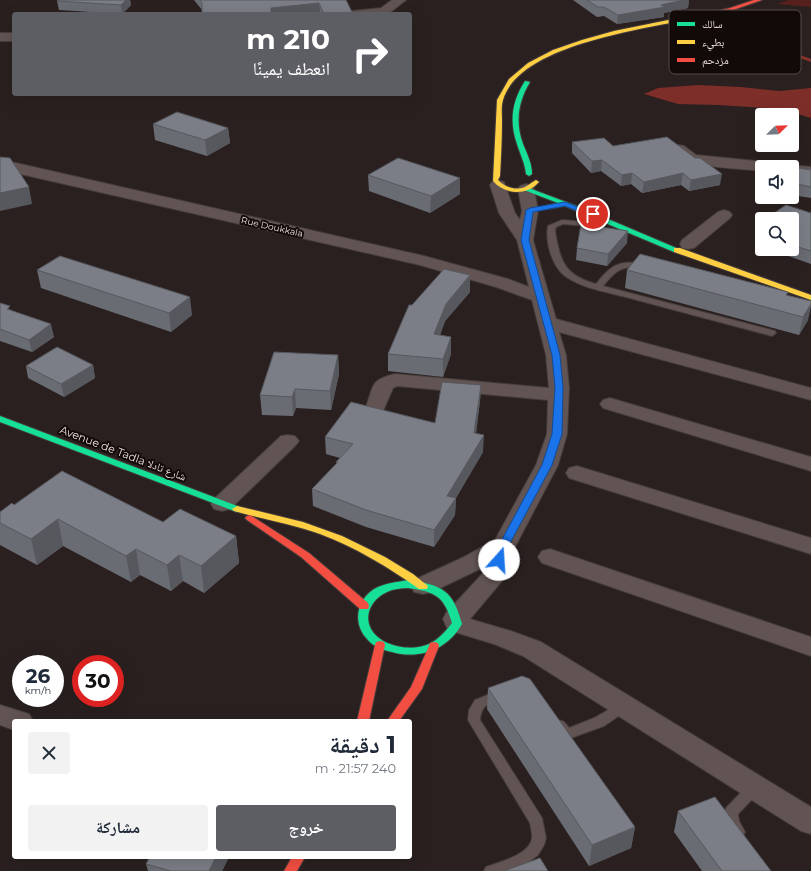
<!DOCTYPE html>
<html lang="ar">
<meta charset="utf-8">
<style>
:root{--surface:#fff;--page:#f2f2f3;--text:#1f2937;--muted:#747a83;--accent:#5d5d64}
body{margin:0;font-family:Montserrat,"Noto Naskh Arabic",sans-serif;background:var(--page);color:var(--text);direction:rtl;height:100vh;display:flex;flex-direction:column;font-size:15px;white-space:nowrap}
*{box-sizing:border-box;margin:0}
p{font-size:13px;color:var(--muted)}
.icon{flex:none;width:22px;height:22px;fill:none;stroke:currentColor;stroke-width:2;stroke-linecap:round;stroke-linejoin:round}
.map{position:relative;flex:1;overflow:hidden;direction:ltr}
.drawer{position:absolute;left:12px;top:719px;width:400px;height:140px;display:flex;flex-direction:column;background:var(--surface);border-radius:4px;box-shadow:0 4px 16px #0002;direction:rtl}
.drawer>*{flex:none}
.banner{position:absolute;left:12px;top:12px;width:400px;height:84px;border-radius:4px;box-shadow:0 4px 16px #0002;direction:rtl;background:#5d5d64;color:#fff;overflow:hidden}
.needle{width:26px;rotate:67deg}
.buttons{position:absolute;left:755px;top:108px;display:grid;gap:8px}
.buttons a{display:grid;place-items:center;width:44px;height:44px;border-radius:4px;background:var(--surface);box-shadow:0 4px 16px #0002;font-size:20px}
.speed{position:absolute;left:12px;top:655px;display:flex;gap:8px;font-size:20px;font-weight:700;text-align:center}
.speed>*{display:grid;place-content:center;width:52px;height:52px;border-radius:50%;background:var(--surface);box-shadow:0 4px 16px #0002;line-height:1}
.speed small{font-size:10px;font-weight:400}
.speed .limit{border:6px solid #d22;background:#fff;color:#111}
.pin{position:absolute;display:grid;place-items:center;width:34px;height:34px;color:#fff;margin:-17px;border:2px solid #fff;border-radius:50%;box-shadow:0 1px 4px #0007}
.me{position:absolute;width:44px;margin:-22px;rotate:19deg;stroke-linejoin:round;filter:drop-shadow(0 0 3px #0008)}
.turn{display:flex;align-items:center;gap:14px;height:84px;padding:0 16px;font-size:18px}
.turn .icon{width:52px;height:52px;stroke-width:2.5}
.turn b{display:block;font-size:28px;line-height:34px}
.round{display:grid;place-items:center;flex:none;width:42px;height:42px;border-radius:4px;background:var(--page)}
.headline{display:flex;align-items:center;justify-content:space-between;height:68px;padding:0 16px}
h1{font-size:24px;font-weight:700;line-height:30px}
.action{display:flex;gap:8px;margin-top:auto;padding:8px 16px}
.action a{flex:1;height:46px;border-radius:4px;background:var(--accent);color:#fff;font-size:16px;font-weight:700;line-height:46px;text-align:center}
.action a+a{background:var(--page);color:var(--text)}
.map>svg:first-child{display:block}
.green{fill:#56201c}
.forest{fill:#7e2e28}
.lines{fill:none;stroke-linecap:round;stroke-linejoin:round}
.stream{fill:#87332c;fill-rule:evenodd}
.lane-casing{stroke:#443c3b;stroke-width:2}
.street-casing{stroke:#443c3b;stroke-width:2}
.fast-casing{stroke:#443c3b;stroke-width:2}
.slow-casing{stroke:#443c3b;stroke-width:2}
.jam-casing{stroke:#443c3b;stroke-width:2}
.lane{fill:#625452;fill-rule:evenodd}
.street{fill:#625452;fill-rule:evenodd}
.fast{fill:#16e098;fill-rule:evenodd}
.slow{fill:#ffcf43;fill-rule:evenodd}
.jam{fill:#f24e42;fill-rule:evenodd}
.wall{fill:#6a6c73}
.shaded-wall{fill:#56585e}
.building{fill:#7b7e86;stroke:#56585e}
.route{fill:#1a73e8;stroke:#114b97}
.labels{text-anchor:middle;stroke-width:4;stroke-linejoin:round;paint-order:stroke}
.far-street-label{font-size:9px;fill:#ede0de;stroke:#120a09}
.street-label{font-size:11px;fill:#ede0de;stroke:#120a09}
.key{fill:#120a09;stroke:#544a49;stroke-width:1}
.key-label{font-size:11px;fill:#ede0de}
</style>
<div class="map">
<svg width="811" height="871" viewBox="0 0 811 871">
<rect width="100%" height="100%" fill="#2a2020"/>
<path class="green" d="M 788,0 L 811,0 L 811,7 L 777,4 Z"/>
<path class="forest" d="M 698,85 L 741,87 L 779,91 L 811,88 L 811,118 L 781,109 L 719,105 L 678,104 L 644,94 L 658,88 Z"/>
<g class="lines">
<path class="stream" d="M 780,49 L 784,49 L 811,59 L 811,62 L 780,51 Z"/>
<g class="lane-casing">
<path id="lane" d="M 606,218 L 609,218 L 609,222 L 587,226 L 563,224 L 556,227 L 555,231 C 560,261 564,275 596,284 C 612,263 622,259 647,265 L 648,267 L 647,269 C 642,270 639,268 634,267 C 620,266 612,275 603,286 L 775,331 L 776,333 L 772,336 C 727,324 682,312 637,300 C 614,293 584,290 565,276 C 552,266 545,242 548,226 L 562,220 L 587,222 Z
M 500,690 L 504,692 L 506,695 L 504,698 C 490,704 482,702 480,720 L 542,818 L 546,838 L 544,845 L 538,855 L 526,864 L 510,871 L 484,871 L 486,867 C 499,862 530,855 532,838 C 532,833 531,828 530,823 L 468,720 L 469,710 L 475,700 Z
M 624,701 L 629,703 L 630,706 L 629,709 L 604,726 L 571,738 L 566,739 L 561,738 L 554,725 L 555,721 C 563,719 565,722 569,728 L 594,718 Z
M 755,781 L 760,783 L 762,787 L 760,791 L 738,814 L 739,821 L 745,832 L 743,836 L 738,838 L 733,836 C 728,827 721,818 726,808 L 750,783 Z"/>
</g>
<g class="street-casing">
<path id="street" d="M 392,0 L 406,0 L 388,14 L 350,14 L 352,11 L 381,8 Z
M 0,33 L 14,33 L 14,41 L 0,41 Z
M 679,145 L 684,146 L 696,155 L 767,162 L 772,164 L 775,167 L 762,167 L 762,171 C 746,169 694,167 682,160 C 678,158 674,153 672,149 L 674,146 Z
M 0,161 L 16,163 L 424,256 L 508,279 L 529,287 L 517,240 L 499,213 L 490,185 L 492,182 L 498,180 L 504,182 L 515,213 L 520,220 L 522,211 L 518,189 L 520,186 L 526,184 L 532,186 L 534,189 L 538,211 L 533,240 L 556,319 L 811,388 L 811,400 L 559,332 L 566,355 L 569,388 L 567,434 L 558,465 L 516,545 L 507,575 L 470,619 L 511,631 L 541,642 L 811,807 L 811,834 L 801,831 L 523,656 L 494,644 L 448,630 L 443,619 L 446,613 L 484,572 L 486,566 L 432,592 L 423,594 L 414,592 L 411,586 L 414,580 L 464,557 L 495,540 L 536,465 L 547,434 L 548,400 L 397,386 L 393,388 L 383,411 L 376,413 L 369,411 L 366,407 C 374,385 370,380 395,374 L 549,388 L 546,355 L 532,300 L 496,287 L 420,265 L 16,173 L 0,171 Z
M 792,165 L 811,167 L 811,177 L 792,175 L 792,167 L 786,167 Z
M 724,210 L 730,212 L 732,215 L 730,218 L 694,248 L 688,249 L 682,248 L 680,244 L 682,240 L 718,212 Z
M 610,398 L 811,457 L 811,471 L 603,408 L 600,404 L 603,400 Z
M 288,435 L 295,436 L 299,441 L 295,446 L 230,509 L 222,511 L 214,509 L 211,504 L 214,499 L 281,436 Z
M 577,466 L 811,538 L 811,554 L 569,478 L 566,473 L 569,468 Z
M 550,549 L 811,637 L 811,656 L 542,563 L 538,557 L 542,551 Z
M 0,705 L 29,714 L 33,721 L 14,721 L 14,730 L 0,725 Z"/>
</g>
<g class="fast-casing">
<path id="fast" d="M 525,81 L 530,82 C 518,102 515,122 523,144 C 527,154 532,163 532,174 L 529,176 L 526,174 C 525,163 520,154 517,144 C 509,121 512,101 525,81 Z
M 526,187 L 582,208 L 681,250 L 677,252 L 674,252 L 565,206 L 528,212 L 528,210 L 558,203 L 524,190 L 524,188 Z
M 0,416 L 240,507 L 242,509 L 237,512 L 234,511 L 0,422 Z
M 408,580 C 442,585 453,590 462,624 C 448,649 420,660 392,652 C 383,650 374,647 368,640 C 351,623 357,597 378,587 C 387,583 398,582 408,580 ZM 408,588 C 436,592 444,596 452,623 C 445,632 439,639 429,644 C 412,652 381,647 371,629 C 363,614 373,598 387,592 C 393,589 401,588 408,588 Z"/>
</g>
<g class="slow-casing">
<path id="slow" d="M 693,15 L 696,17 L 695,18 C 646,29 519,44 503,100 C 501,106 502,115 502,121 C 502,139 501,158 500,176 L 498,180 C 505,187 515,191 525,187 C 529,185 532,182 536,180 L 539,182 C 527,196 505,195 493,181 L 497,100 L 509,79 L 528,63 L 553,50 L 582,40 L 614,31 Z
M 674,248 L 680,248 L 811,295 L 811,300 L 674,252 Z
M 237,506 L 303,522 L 342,536 L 385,557 L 413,574 L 428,586 L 427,589 L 419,589 C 388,567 355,547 320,534 C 292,524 262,519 234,511 L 232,509 Z"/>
</g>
<g class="jam-casing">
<path id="jam" d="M 754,0 L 762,0 L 733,10 L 693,19 L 690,17 L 730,8 Z
M 250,515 L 309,553 L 368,603 L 369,606 L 368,609 L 360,609 L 301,557 L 247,520 L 245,518 L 247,516 Z
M 380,641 L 384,642 L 385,645 L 369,721 L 357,721 L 375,645 L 376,642 Z
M 434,642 L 438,643 L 439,646 L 422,689 L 399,721 L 387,721 L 411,687 L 429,646 L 430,643 Z
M 292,857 L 305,857 L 297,871 L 284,871 Z"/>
</g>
<use href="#lane" class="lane"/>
<use href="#street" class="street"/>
<use href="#fast" class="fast"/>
<use href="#slow" class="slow"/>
<use href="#jam" class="jam"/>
</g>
<path class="wall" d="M 59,0 L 130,0 L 131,5 L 122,14 L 59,10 L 57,1 Z
M 194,0 L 346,0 L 353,14 L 321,14 L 320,12 L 293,14 L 202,14 L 202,10 Z
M 573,0 L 689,0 L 688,8 L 664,13 L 664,17 L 617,24 L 604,16 L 597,17 Z
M 153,124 L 228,128 L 230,143 L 207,156 L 155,140 Z
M 572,142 L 613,146 L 720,185 L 689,191 L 681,185 L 642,193 L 631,184 L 621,186 L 601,171 L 591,173 L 572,153 Z
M 811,170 L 811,198 L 792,195 L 792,181 Z
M 368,175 L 460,194 L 430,213 L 369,191 Z
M 811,213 L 811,264 L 777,252 L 777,249 L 792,249 L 792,219 Z
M 627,243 L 607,266 L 576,260 L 577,248 Z
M 37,270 L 192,315 L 171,332 L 41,288 Z
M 627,270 L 788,292 L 787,295 L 808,320 L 799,335 L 625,288 Z
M 470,275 L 470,292 L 445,321 L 440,335 L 451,354 L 443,377 L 388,371 L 388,354 L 412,305 Z
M 0,303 L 11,310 L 54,337 L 32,352 L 0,341 Z
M 338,355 L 339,374 L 331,410 L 296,408 L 293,416 L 262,415 L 260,395 Z
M 93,365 L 95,378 L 64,397 L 28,378 L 26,366 Z
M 481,385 L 480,401 L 476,433 L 483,452 L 456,498 L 455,515 L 434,547 L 366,527 L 313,506 L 312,489 L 336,464 L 336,462 L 340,458 L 326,454 L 325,437 L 435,423 Z
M 14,505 L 163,522 L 236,536 L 239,563 L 204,593 L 183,581 L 171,591 L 140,575 L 131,582 L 63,546 L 37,565 L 0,545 L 0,512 Z
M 488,688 L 635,827 L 631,848 L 589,866 L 487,709 Z
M 678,811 L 771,871 L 702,871 L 674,832 Z
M 150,857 L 229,857 L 222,871 L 148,871 L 146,864 Z"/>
<path class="shaded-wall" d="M 126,0 L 130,0 L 131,5 L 122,14 L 121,5 Z
M 674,0 L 689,0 L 688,8 L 664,13 L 664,17 L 617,24 L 618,15 L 661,5 Z
M 319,3 L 320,12 L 293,14 L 271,14 L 271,8 Z
M 228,128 L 230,143 L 207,156 L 205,140 Z
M 602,160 L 601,171 L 591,173 L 592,161 Z
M 632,173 L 631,184 L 621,186 L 622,175 Z
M 683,173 L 681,185 L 642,193 L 644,182 Z
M 722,174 L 720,185 L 689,191 L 691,180 Z
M 460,178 L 460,194 L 430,213 L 431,196 Z
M 29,187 L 32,204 L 0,211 L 0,193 Z
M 628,231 L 627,243 L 607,266 L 608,254 Z
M 470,275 L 470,292 L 445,321 L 434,352 L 434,334 L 446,304 Z
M 190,297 L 192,315 L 171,332 L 169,313 Z
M 811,304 L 811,307 L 808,320 L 799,335 L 803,317 Z
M 51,324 L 54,337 L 32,352 L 29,340 Z
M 451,337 L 451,354 L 443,377 L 443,359 Z
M 338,355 L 339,374 L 331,410 L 330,391 Z
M 93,365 L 95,378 L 64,397 L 61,384 Z
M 481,385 L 480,401 L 474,449 L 474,433 Z
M 295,389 L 296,408 L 293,416 L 292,397 Z
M 484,435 L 483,452 L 455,499 L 456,498 L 455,515 L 434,547 L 434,530 L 447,496 Z
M 58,519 L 63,546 L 37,565 L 31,539 Z
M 236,536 L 239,563 L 204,593 L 201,566 Z
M 136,549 L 140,575 L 131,582 L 126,556 Z
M 179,555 L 183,581 L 171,591 L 167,565 Z
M 635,827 L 631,848 L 589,866 L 592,845 Z
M 216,857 L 229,857 L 222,871 L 209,871 Z"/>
<path class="building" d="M 59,0 L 126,0 L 121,5 L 57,1 Z
M 200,0 L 346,0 L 353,14 L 324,14 L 319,3 L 271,8 L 271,14 L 202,14 L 202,3 Z
M 587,0 L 683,0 L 661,5 L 665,7 L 618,15 L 604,7 L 598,7 Z
M 177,112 L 228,128 L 205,140 L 153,124 Z
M 667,137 L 695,158 L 700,158 L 722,174 L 691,180 L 683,173 L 644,182 L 632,173 L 622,175 L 602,160 L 592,161 L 572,142 L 604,138 L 613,146 Z
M 0,157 L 10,158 L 29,187 L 0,193 Z
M 398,158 L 460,178 L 431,196 L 368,175 Z
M 798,168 L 811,170 L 811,187 L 792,183 L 792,181 Z
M 786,205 L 811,213 L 811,251 L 792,245 L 792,219 L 765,219 Z
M 581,224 L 628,231 L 608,254 L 577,248 Z
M 640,254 L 788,292 L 786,295 L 811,301 L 811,304 L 803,317 L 627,270 Z
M 60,256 L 190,297 L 169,313 L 37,270 Z
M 444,269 L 470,275 L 446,304 L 434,334 L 451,337 L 443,359 L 388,354 L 409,305 L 412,305 Z
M 0,303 L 10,306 L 7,309 L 51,324 L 29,340 L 0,329 Z
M 57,347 L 93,365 L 61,384 L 26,366 Z
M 274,352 L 338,355 L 330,391 L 295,389 L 292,397 L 260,395 Z
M 442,382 L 481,385 L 474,433 L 484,435 L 447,496 L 456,498 L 434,530 L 366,510 L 312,489 L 338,462 L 336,462 L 353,444 L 325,437 L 351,402 L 435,423 Z
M 62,471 L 163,522 L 180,509 L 236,536 L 201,566 L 179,555 L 167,565 L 136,549 L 126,556 L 58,519 L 31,539 L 0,523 L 0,512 L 12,503 L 14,505 Z
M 522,676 L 530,679 L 635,827 L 592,845 L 488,688 Z
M 715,797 L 771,871 L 722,871 L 678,811 Z
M 150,857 L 216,857 L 209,871 L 171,871 L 146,864 Z
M 540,858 L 548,871 L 504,871 Z"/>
<path class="route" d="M 565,202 L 596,214 L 593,217 L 590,216 L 565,206 L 533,212 L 529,240 L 560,355 L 563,388 L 562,434 L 552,465 L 509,545 L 504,560 L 499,563 L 494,560 L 499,545 L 542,465 L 552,434 L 555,388 L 552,355 L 521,240 L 526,210 L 530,208 Z"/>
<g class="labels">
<g class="far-street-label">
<text transform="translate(272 227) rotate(13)" y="3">Rue Doukkala</text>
</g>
<g class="street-label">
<text transform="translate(123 453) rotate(21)" y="4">Avenue de Tadla شارع تادلا</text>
</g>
</g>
<rect x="669" y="10" width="132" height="64" rx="6" class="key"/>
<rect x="677" y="22" width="18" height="4" fill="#16e098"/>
<rect x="677" y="40" width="18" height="4" fill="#ffcf43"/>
<rect x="677" y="58" width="18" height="4" fill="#f24e42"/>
<g class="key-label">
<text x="702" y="28">سالك</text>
<text x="702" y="46">بطيء</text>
<text x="702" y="64">مزدحم</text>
</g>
</svg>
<div class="buttons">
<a><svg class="needle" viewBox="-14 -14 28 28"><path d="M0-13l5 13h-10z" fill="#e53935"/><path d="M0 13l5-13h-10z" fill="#747a83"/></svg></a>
<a><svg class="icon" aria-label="sound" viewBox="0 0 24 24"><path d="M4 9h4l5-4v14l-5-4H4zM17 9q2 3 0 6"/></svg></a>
<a><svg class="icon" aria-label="search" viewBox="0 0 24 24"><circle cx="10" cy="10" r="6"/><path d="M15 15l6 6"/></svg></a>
</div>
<div class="speed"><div>26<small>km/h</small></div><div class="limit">30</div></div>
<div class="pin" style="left:593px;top:214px;background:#d93025"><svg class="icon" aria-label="arrive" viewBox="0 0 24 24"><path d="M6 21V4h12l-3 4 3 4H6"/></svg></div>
<svg class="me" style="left:499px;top:560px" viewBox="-20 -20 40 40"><circle r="19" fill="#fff"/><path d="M0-13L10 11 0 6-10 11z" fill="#1a73e8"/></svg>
<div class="banner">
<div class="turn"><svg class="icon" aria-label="right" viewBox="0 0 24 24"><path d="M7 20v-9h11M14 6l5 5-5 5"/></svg><div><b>210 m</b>انعطف يمينًا</div></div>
</div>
<section class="drawer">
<div class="headline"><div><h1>1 دقيقة</h1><p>240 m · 21:57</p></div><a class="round"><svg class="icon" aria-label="close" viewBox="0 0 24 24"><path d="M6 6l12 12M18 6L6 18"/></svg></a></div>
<div class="action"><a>خروج</a><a>مشاركة</a></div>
</section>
</div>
